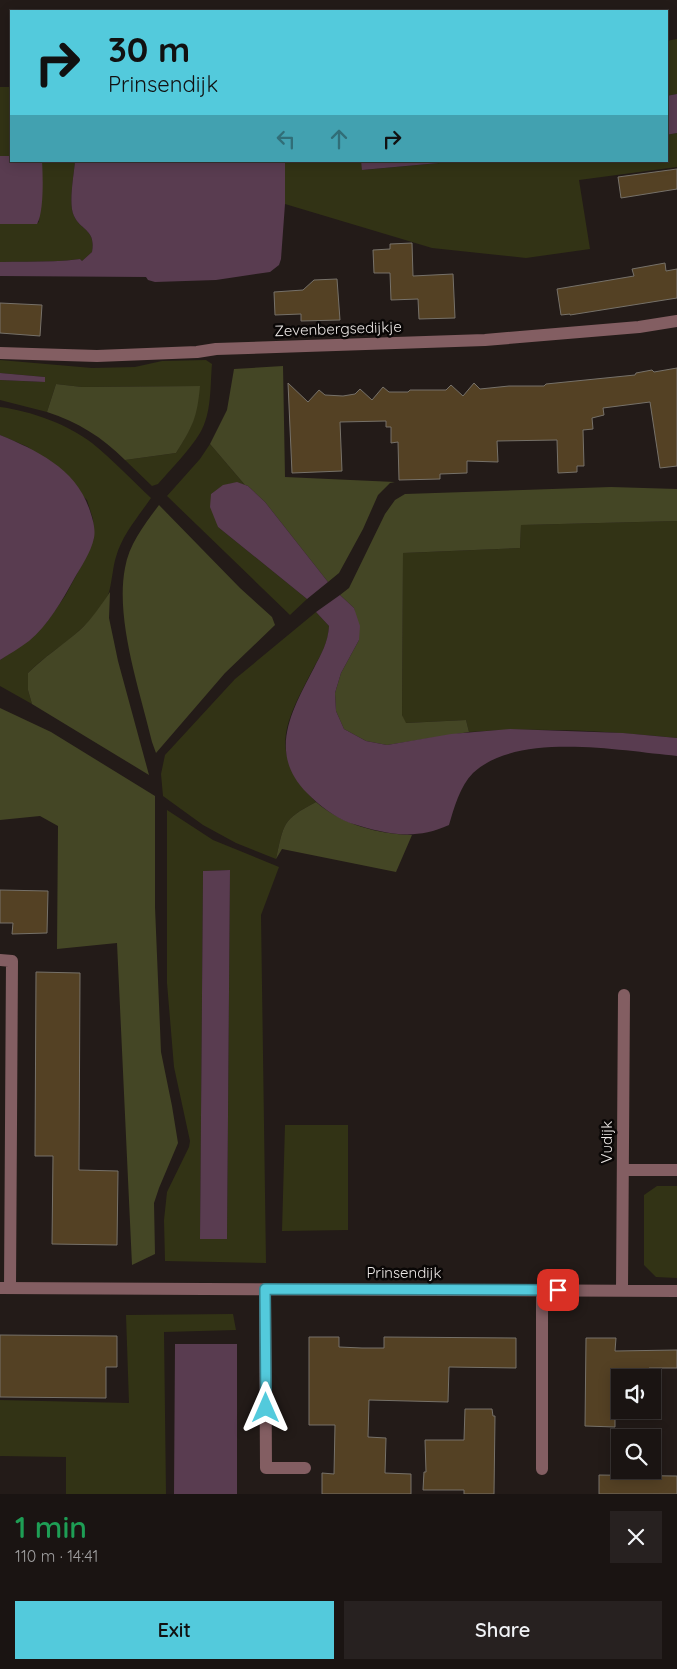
<!DOCTYPE html>
<meta charset="utf-8">
<style>
:root{--surface:#1a1412;--page:#272120;--text:#f1f3f6;--muted:#9f9e9f;--line:#383332;--accent:#53cadc}
body{margin:0;font-family:Quicksand,sans-serif;background:var(--page);color:var(--text);height:100vh;display:flex;flex-direction:column;font-size:19px;white-space:nowrap}
*{box-sizing:border-box;margin:0}
p{font-size:16px;color:var(--muted)}
.icon{flex:none;width:28px;height:28px;fill:none;stroke:currentColor;stroke-width:2;stroke-linecap:round;stroke-linejoin:round}
.map{position:relative;height:1494px;overflow:hidden}
.details{display:flex;flex-direction:column;background:var(--surface);flex:1}
.details>*{flex:none}
.banner{position:absolute;left:10px;top:10px;width:658px;height:152px;border-radius:0px;box-shadow:0 2px 12px #0003,0 0 0 1px var(--line);background:#53cadc;color:#111;overflow:hidden}
.buttons{position:absolute;left:611px;top:1369px;display:grid;gap:10px}
.buttons a{display:grid;place-items:center;width:50px;height:50px;border-radius:0px;background:var(--surface);box-shadow:0 2px 12px #0003,0 0 0 1px var(--line);font-size:25px}
.pin{position:absolute;display:grid;place-items:center;width:42px;height:42px;color:#fff;margin:-21px;border-radius:10px;box-shadow:0 2px 8px #0006}
.me{position:absolute;width:55px;margin:-28px;rotate:0deg;stroke-linejoin:round;filter:drop-shadow(0 0 4px #0008)}
.turn{display:flex;align-items:center;gap:18px;height:105px;padding:0 15px;font-size:22px}
.turn .icon{width:65px;height:65px;stroke-width:2.5}
.turn b{display:block;font-size:35px;line-height:42px}
.lanes{display:flex;align-items:center;height:48px;padding:0 15px;background:#0003;justify-content:center;gap:25px;direction:ltr}
.lanes .off{opacity:.35}
.round{display:grid;place-items:center;flex:none;width:52px;height:52px;border-radius:0px;background:var(--page)}
.headline{display:flex;align-items:center;justify-content:space-between;height:85px;padding:0 15px}
h1{font-size:30px;font-weight:600;line-height:38px;color:#1e9e55}
.action{display:flex;gap:10px;margin-top:auto;padding:10px 15px}
.action a{flex:1;height:58px;border-radius:0px;background:var(--accent);color:#111;font-size:20px;font-weight:600;line-height:58px;text-align:center}
.action a+a{background:var(--page);color:var(--text)}
.map>svg:first-child{display:block}
.green{fill:#323315;fill-rule:evenodd}
.forest{fill:#444625}
.water{fill:#593c50}
.building{fill:#544124;stroke:#767169}
.lines{fill:none;stroke-linecap:round;stroke-linejoin:round}
.street{stroke:#835e62;stroke-width:12}
.route-casing{stroke:#36838f;stroke-width:12}
.route{stroke:#53cadc;stroke-width:9}
.labels{text-anchor:middle;stroke-width:5;stroke-linejoin:round;paint-order:stroke}
.street-label{font-size:15px;fill:#ede8e6;stroke:#0a0706}
</style>
<div class="map">
<svg width="677" height="1494" viewBox="0 0 677 1494">
<rect width="100%" height="100%" fill="#231b18"/>
<path class="green" d="M 677,39 L 677,94 L 666,96 L 666,41 Z
M 0,87 L 11,87 L 11,156 L 0,156 Z
M 677,133 L 677,167 L 579,180 L 590,249 L 526,258 L 432,248 L 285,204 L 285,161 L 361,161 L 363,170 L 461,161 L 666,161 L 666,135 Z
M 42,161 L 75,161 C 74,175 68,204 74,216 C 81,231 96,229 92,252 L 82,261 L 80,259 C 54,263 27,261 0,262 L 0,224 L 37,223 L 39,222 Z
M 0,360 L 92,368 L 135,367 L 162,361 L 206,360 L 212,364 C 210,386 212,413 200,433 C 189,451 172,468 158,484 L 152,486 L 125,460 L 176,453 C 193,425 196,418 199,386 L 82,387 L 56,384 L 47,412 L 0,400 L 0,380 L 44,382 L 45,377 L 0,373 Z
M 0,407 C 31,411 67,424 92,443 C 113,460 132,480 151,498 C 138,517 122,535 116,557 C 113,565 111,590 108,595 C 101,607 92,619 82,628 C 65,645 44,656 28,673 L 28,690 L 32,704 L 0,686 L 0,660 L 29,640 L 47,622 L 65,596 L 85,559 L 94,538 L 93,519 L 87,500 L 28,447 L 0,435 Z
M 210,444 L 245,485 C 231,480 222,486 211,494 L 218,527 L 307,599 L 290,615 L 167,496 L 200,459 Z
M 677,521 L 677,738 C 608,731 538,727 469,732 L 466,720 L 405,723 L 402,715 L 403,553 L 520,548 L 521,525 Z
M 316,612 L 329,626 C 328,644 321,654 313,669 C 285,723 267,753 316,802 C 282,820 284,823 276,859 L 236,843 L 203,825 L 163,796 L 161,774 L 165,755 L 235,679 Z
M 167,810 L 213,840 L 279,867 L 261,915 L 266,1263 L 165,1261 L 164,1220 L 167,1192 L 189,1147 L 190,1141 L 174,1067 L 167,983 ZM 230,870 L 227,1238 L 200,1239 L 203,871 Z
M 285,1125 L 348,1125 L 348,1230 L 282,1231 Z
M 657,1186 L 677,1186 L 677,1278 L 656,1277 L 644,1265 L 644,1195 Z
M 233,1314 L 236,1330 L 164,1332 L 166,1494 L 66,1494 L 66,1457 L 0,1456 L 0,1400 L 129,1403 L 126,1315 Z"/>
<path class="forest" d="M 283,366 L 285,477 L 395,482 L 390,483 L 378,495 L 363,529 L 339,573 L 328,582 L 265,502 L 248,486 L 245,485 L 210,444 L 227,410 L 234,369 Z
M 56,384 L 82,387 L 200,386 C 197,418 193,426 176,453 L 125,460 C 102,437 78,422 47,412 Z
M 611,487 L 677,489 L 677,521 L 521,525 L 520,548 L 403,553 L 402,715 L 406,723 L 466,720 L 469,732 L 387,745 L 366,741 L 344,729 L 336,711 L 335,693 L 341,673 L 359,640 L 354,608 L 340,595 L 349,588 L 385,514 L 395,500 L 405,494 Z
M 159,505 L 240,588 L 272,617 L 275,625 L 225,673 L 156,753 L 152,742 C 140,691 115,620 125,568 C 129,544 145,524 159,505 Z
M 110,592 L 109,618 L 118,661 L 149,775 L 32,704 L 28,690 L 28,673 C 44,657 63,645 80,630 C 92,619 101,605 110,592 Z
M 0,708 L 51,732 L 155,796 L 155,907 L 161,1052 L 172,1106 L 178,1143 L 159,1188 L 154,1203 L 155,1254 L 132,1265 L 117,943 L 57,949 L 58,826 L 40,816 L 0,820 Z
M 316,802 C 343,825 378,834 412,835 L 396,872 L 282,849 L 276,859 C 284,823 282,820 316,802 Z"/>
<path class="water" d="M 677,94 L 677,133 L 666,135 L 666,96 Z
M 0,156 L 11,156 L 11,161 L 42,161 C 43,175 44,213 37,224 L 0,224 Z
M 75,161 L 285,161 L 285,204 L 281,259 L 279,265 L 270,272 L 216,280 L 155,282 L 148,280 L 146,277 L 0,276 L 0,262 C 27,261 54,263 80,259 L 82,261 L 92,252 C 96,229 81,231 74,216 C 68,204 74,175 75,161 Z
M 361,161 L 461,161 L 362,170 Z
M 0,373 L 45,377 L 45,382 L 0,380 Z
M 0,435 C 36,450 75,468 89,508 C 92,517 96,528 94,538 C 91,552 81,567 74,579 C 62,601 48,625 29,641 C 20,648 9,654 0,660 Z
M 237,482 L 248,486 L 265,502 L 328,582 L 307,599 L 218,527 L 210,507 L 211,494 L 223,485 Z
M 340,595 L 354,608 L 360,626 L 359,640 L 341,673 L 335,693 L 336,711 L 344,729 L 366,741 L 387,745 L 451,734 L 510,729 L 623,733 L 677,738 L 677,756 C 621,751 518,731 473,773 C 460,786 454,808 449,825 C 414,841 386,834 350,823 C 334,817 319,805 307,793 C 267,753 292,710 314,668 C 321,654 328,643 329,626 L 316,612 Z
M 230,870 L 227,1239 L 200,1239 L 203,871 Z
M 175,1344 L 237,1344 L 237,1494 L 174,1494 Z"/>
<path class="building" d="M 677,169 L 677,189 L 621,198 L 618,177 Z
M 412,243 L 413,276 L 453,274 L 455,318 L 419,319 L 418,299 L 391,300 L 390,273 L 374,273 L 373,250 L 390,249 L 390,244 Z
M 665,263 L 666,271 L 677,269 L 677,298 L 570,315 L 570,314 L 561,315 L 557,289 L 634,276 L 632,269 Z
M 337,279 L 340,320 L 301,321 L 301,314 L 275,315 L 274,292 L 303,290 L 314,280 Z
M 0,303 L 42,305 L 40,336 L 0,333 Z
M 677,368 L 677,466 L 660,468 L 650,402 L 603,408 L 604,415 L 592,418 L 593,429 L 583,430 L 584,466 L 577,466 L 577,472 L 558,473 L 557,440 L 497,441 L 498,462 L 467,461 L 467,473 L 440,474 L 440,479 L 399,480 L 398,442 L 391,443 L 391,427 L 386,427 L 386,421 L 340,422 L 342,471 L 292,473 L 288,383 L 308,402 L 319,390 L 325,395 L 343,396 L 355,394 L 360,389 L 372,400 L 383,387 L 389,392 L 408,392 L 410,390 L 446,390 L 451,385 L 463,396 L 474,383 L 480,389 L 509,386 L 544,386 L 546,384 L 635,375 L 636,373 L 652,370 L 654,372 Z
M 0,890 L 48,891 L 47,933 L 12,934 L 13,923 L 0,923 Z
M 36,972 L 80,973 L 79,1170 L 118,1171 L 117,1245 L 52,1244 L 53,1156 L 35,1156 Z
M 0,1335 L 117,1336 L 117,1367 L 106,1367 L 106,1398 L 0,1397 Z
M 309,1337 L 339,1337 L 339,1347 L 362,1348 L 384,1348 L 384,1337 L 516,1338 L 516,1368 L 449,1367 L 448,1402 L 369,1400 L 368,1437 L 386,1438 L 385,1473 L 411,1474 L 411,1494 L 322,1494 L 322,1473 L 334,1474 L 335,1425 L 309,1425 Z
M 586,1338 L 616,1338 L 615,1351 L 677,1350 L 677,1368 L 649,1368 L 649,1371 L 615,1370 L 615,1427 L 585,1426 Z
M 465,1409 L 492,1409 L 493,1416 L 495,1416 L 494,1494 L 464,1494 L 464,1490 L 423,1490 L 424,1472 L 426,1472 L 425,1440 L 464,1440 Z
M 599,1475 L 677,1476 L 677,1494 L 599,1494 Z"/>
<g class="lines">
<path class="street" d="M 0,353 L 97,356 L 197,352 L 216,349 L 485,340 L 639,327 L 677,321
M 0,960 L 12,961 L 10,1288
M 623,1170 L 677,1170
M 0,1288 L 677,1291
M 265,1289 L 266,1468 L 305,1468
M 622,1290 L 624,995
M 542,1469 L 542,1290"/>
</g>
<g class="lines">
<g class="route-casing">
<path id="route" d="M 266,1408 L 265,1289 L 558,1290"/>
</g>
<use href="#route" class="route"/>
</g>
<g class="labels">
<g class="street-label">
<text transform="translate(338 329) rotate(-2)" y="5">Zevenbergsedijkje</text>
<text transform="translate(607 1142) rotate(-90)" y="5">Vudijk</text>
<text x="404" y="1278">Prinsendijk</text>
</g>
</g>
</svg>
<div class="buttons">
<a><svg class="icon" aria-label="sound" viewBox="0 0 24 24"><path d="M4 9h4l5-4v14l-5-4H4zM17 9q2 3 0 6"/></svg></a>
<a><svg class="icon" aria-label="search" viewBox="0 0 24 24"><circle cx="10" cy="10" r="6"/><path d="M15 15l6 6"/></svg></a>
</div>
<div class="pin" style="left:558px;top:1290px;background:#d93025"><svg class="icon" aria-label="arrive" viewBox="0 0 24 24"><path d="M6 21V4h12l-3 4 3 4H6"/></svg></div>
<svg class="me" style="left:266px;top:1408px" viewBox="-20 -20 40 40"><path d="M0-17L14 15 0 8-14 15z" fill="#53cadc" stroke="#fff" stroke-width="4"/></svg>
<div class="banner">
<div class="turn"><svg class="icon" aria-label="right" viewBox="0 0 24 24"><path d="M7 20v-9h11M14 6l5 5-5 5"/></svg><div><b>30 m</b>Prinsendijk</div></div>
<div class="lanes"><svg class="icon off" aria-label="left" viewBox="0 0 24 24"><path d="M17 20v-9H6M10 6l-5 5 5 5"/></svg><svg class="icon off" aria-label="ahead" viewBox="0 0 24 24"><path d="M12 20V5M6 11l6-6 6 6"/></svg><svg class="icon" aria-label="right" viewBox="0 0 24 24"><path d="M7 20v-9h11M14 6l5 5-5 5"/></svg></div>
</div>
</div>
<section class="details">
<div class="headline"><div><h1>1 min</h1><p>110 m · 14:41</p></div><a class="round"><svg class="icon" aria-label="close" viewBox="0 0 24 24"><path d="M6 6l12 12M18 6L6 18"/></svg></a></div>
<div class="action"><a>Exit</a><a>Share</a></div>
</section>
